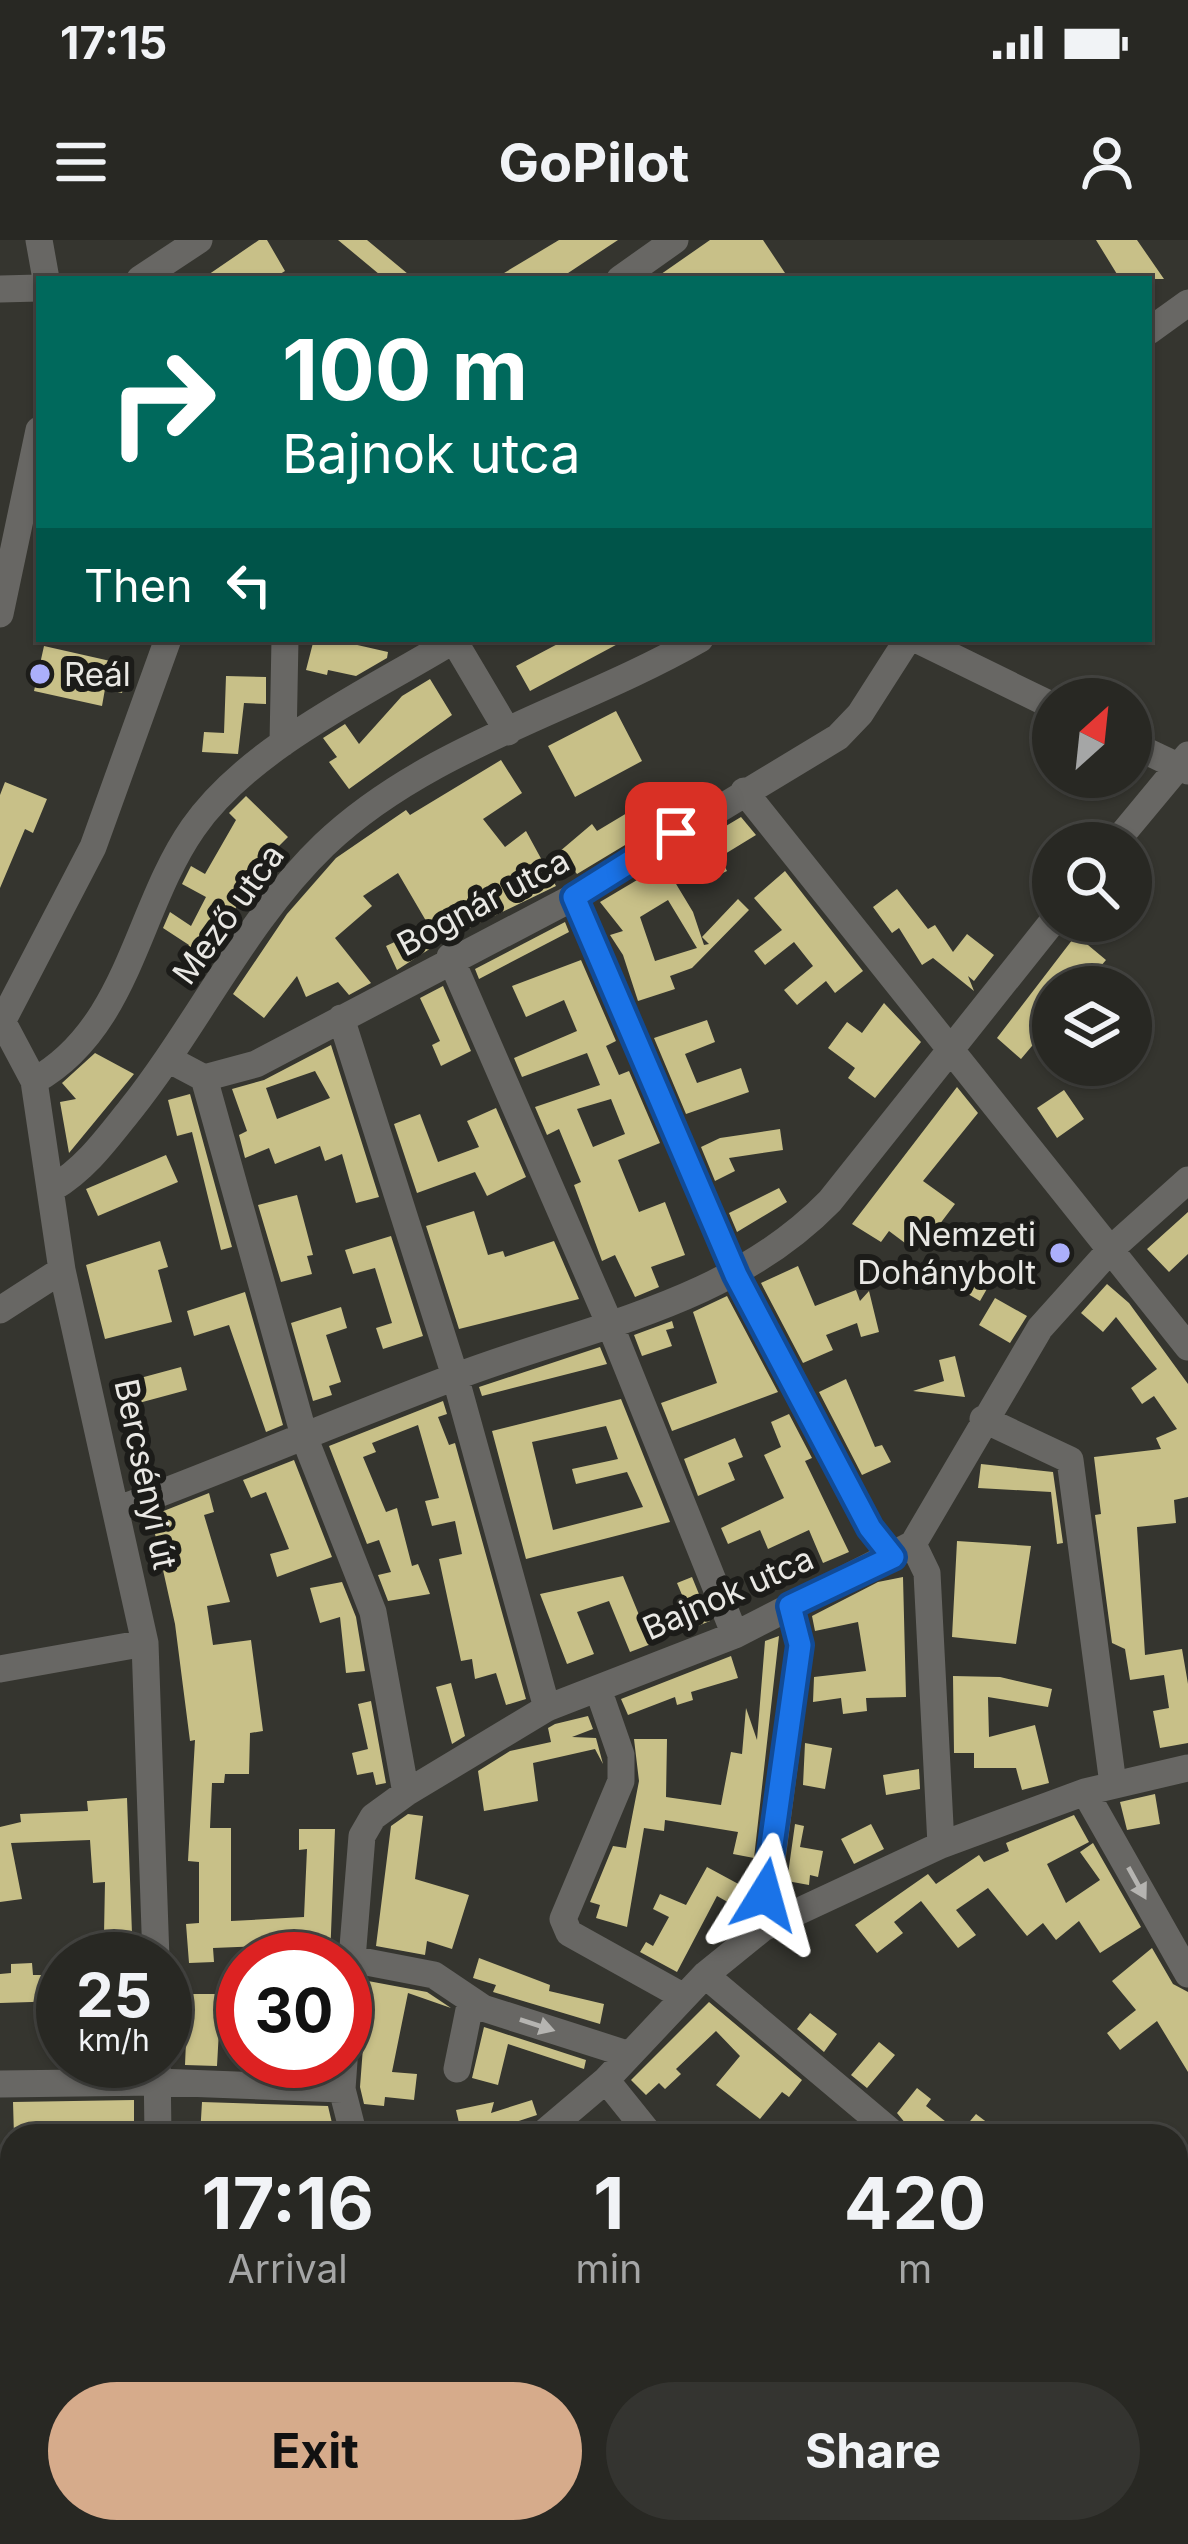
<!DOCTYPE html>
<meta charset="utf-8">
<style>
:root{--surface:#282823;--page:#343430;--text:#f1f3f6;--muted:#a5a6a6;--line:#444441;--accent:#d6ab8b}
body{margin:0;font-family:Inter,sans-serif;background:var(--page);color:var(--text);height:100vh;display:flex;flex-direction:column;font-size:45px;white-space:nowrap}
*{box-sizing:border-box;margin:0}
p{font-size:39px;color:var(--muted)}
.icon{flex:none;width:66px;height:66px;fill:none;stroke:currentColor;stroke-width:2;stroke-linecap:round;stroke-linejoin:round}
.map{position:relative;flex:1;overflow:hidden}
.drawer{position:absolute;left:0px;top:1884px;width:1188px;height:420px;display:flex;flex-direction:column;background:var(--surface);border-radius:36px 36px 0 0;box-shadow:0 3px 9px #0004,0 0 0 3px var(--line)}
.drawer>*{flex:none}
.top-card{position:absolute;left:36px;top:36px;width:1116px;height:366px;border-radius:0px;box-shadow:0 3px 9px #0004,0 0 0 3px var(--line);background:#00695c;color:#fff;overflow:hidden}
.needle{width:78px;rotate:27deg}
.controls{position:absolute;left:1032px;top:438px;display:grid;gap:24px}
.controls a{display:grid;place-items:center;width:120px;height:120px;border-radius:50%;background:var(--surface);box-shadow:0 3px 9px #0004,0 0 0 3px var(--line);font-size:60px}
.speed{position:absolute;left:36px;top:1692px;display:flex;gap:24px;font-size:60px;font-weight:700;text-align:center}
.speed>*{display:grid;place-content:center;width:156px;height:156px;border-radius:50%;background:var(--surface);box-shadow:0 3px 9px #0004,0 0 0 3px var(--line);line-height:1}
.speed small{font-size:30px;font-weight:400}
.speed .limit{border:18px solid #d22;background:#fff;color:#111}
.pin{position:absolute;display:grid;place-items:center;width:102px;height:102px;color:#fff;margin:-51px;border-radius:24px;box-shadow:0 6px 18px #0006}
.me{position:absolute;width:132px;margin:-66px;rotate:8deg;stroke-linejoin:round;filter:drop-shadow(0 0 9px #0008)}
.turn{display:flex;align-items:center;gap:42px;height:252px;padding:0 48px;font-size:54px}
.turn .icon{width:156px;height:156px;stroke-width:2.5}
.turn b{display:block;font-size:84px;line-height:102px}
.then{display:flex;align-items:center;height:114px;padding:0 48px;background:#0003;gap:24px;font-size:45px}
.eta{display:flex;justify-content:space-evenly;align-items:center;height:204px;text-align:center}
.eta b{font-size:72px;font-weight:700;line-height:84px}
.action{display:flex;gap:24px;margin-top:auto;padding:24px 48px}
.action a{flex:1;height:138px;border-radius:72px;background:var(--accent);color:#111;font-size:48px;font-weight:700;line-height:138px;text-align:center}
.action a+a{background:var(--page);color:var(--text)}
.status{display:flex;justify-content:space-between;align-items:center;height:84px;padding:0 60px;background:var(--surface);direction:ltr}
.status svg{height:33px;fill:currentColor}
header{display:flex;justify-content:space-between;align-items:center;height:156px;padding:0 48px;background:var(--surface);font-size:54px;font-weight:700}
.map>svg:first-child{display:block}
.building{fill:#c8c088;fill-rule:evenodd}
.lines{fill:none;stroke-linecap:round;stroke-linejoin:round}
.minor{stroke:#686764;stroke-width:27}
.oneway{fill:#b5b4b1}
.route-casing{stroke:#114b97;stroke-width:30}
.route{stroke:#1a73e8;stroke-width:21}
.poi-dot{fill:#abaffb;stroke:#1c1c19;stroke-width:4.5}
.labels{text-anchor:middle;stroke-width:12;stroke-linejoin:round;paint-order:stroke}
.poi-label{font-size:33px;fill:#e9e8e4;stroke:#1c1c19;text-anchor:start}
.street-label{font-size:33px;fill:#e9e8e4;stroke:#1c1c19}
</style>
<div class="status"><b>17:15</b><svg viewBox="0 0 49 12"><path d="M0 12V9h3v3zM5 12V6h3v6zM10 12V3h3v9zM15 12V0h3v12zM26 1h20v11H26zM47 4h2v5h-2z"/></svg></div>
<header><svg class="icon" aria-label="menu" viewBox="0 0 24 24"><path d="M4 6h16M4 12h16M4 18h16"/></svg>GoPilot<svg class="icon" aria-label="person" viewBox="0 0 24 24"><circle cx="12" cy="8" r="4"/><path d="M4 21q1-7 8-7t8 7"/></svg></header>
<div class="map">
<svg width="1188" height="2304" viewBox="0 0 1188 2304">
<rect width="100%" height="100%" fill="#35352f"/>
<path class="building" d="M 259,0 L 267,0 L 285,31 L 272,39 L 202,39 Z
M 338,0 L 367,0 L 414,39 L 385,39 Z
M 559,0 L 618,0 L 559,39 L 494,39 Z
M 710,0 L 763,0 L 785,33 L 776,39 L 654,39 Z
M 1096,0 L 1137,0 L 1164,39 L 1120,39 Z
M 314,399 L 331,399 L 388,412 L 387,418 L 356,436 L 328,430 L 327,435 L 306,430 Z
M 567,399 L 627,399 L 530,451 L 516,426 Z
M 44,406 L 128,425 L 122,453 L 105,449 L 102,466 L 34,451 Z
M 226,436 L 266,437 L 266,464 L 244,463 L 238,514 L 202,512 L 204,492 L 224,493 Z
M 430,439 L 452,475 L 349,549 L 329,522 L 337,517 L 323,498 L 345,484 L 359,504 L 402,456 Z
M 616,471 L 642,521 L 575,557 L 548,506 Z
M 501,520 L 522,553 L 483,579 L 505,607 L 526,591 L 556,646 L 442,701 L 397,730 L 386,706 L 429,686 L 398,633 L 363,656 L 372,666 L 335,698 L 371,743 L 349,755 L 338,742 L 306,757 L 297,736 L 264,778 L 233,754 L 287,674 L 336,618 L 406,570 L 410,575 Z
M 5,542 L 47,559 L 33,593 L 25,589 L 0,648 L 0,555 Z
M 246,556 L 288,597 L 271,614 L 266,609 L 205,728 L 184,714 L 189,705 L 163,688 L 170,672 L 191,686 L 206,657 L 182,644 L 191,626 L 205,634 L 236,580 L 229,573 Z
M 632,570 L 645,593 L 577,634 L 559,612 L 592,584 L 597,591 Z
M 741,577 L 756,595 L 720,617 L 727,631 L 706,641 L 689,608 Z
M 664,624 L 693,672 L 704,705 L 709,704 L 702,697 L 738,659 L 749,670 L 692,728 L 670,736 L 675,749 L 638,761 L 623,715 L 610,695 L 623,691 L 600,662 ZM 668,660 L 697,708 L 655,721 L 640,677 Z
M 785,631 L 863,731 L 835,753 L 826,741 L 797,765 L 784,750 L 813,726 L 794,702 L 765,725 L 754,711 L 782,690 L 754,658 Z
M 897,649 L 928,689 L 935,685 L 953,712 L 967,694 L 994,715 L 974,741 L 968,736 L 974,751 L 933,718 L 922,725 L 899,688 L 892,693 L 873,667 Z
M 565,682 L 569,692 L 479,739 L 475,729 Z
M 1076,695 L 1106,720 L 1083,747 L 1053,747 L 1053,781 L 1021,819 L 997,798 Z
M 581,720 L 616,801 L 606,806 L 619,835 L 629,831 L 660,903 L 618,920 L 639,972 L 665,962 L 685,1015 L 651,1027 L 659,1047 L 635,1057 L 615,1015 L 602,1021 L 574,945 L 581,942 L 559,889 L 547,895 L 535,867 L 600,845 L 587,813 L 522,837 L 514,818 L 577,791 L 564,760 L 526,777 L 512,746 ZM 611,859 L 625,894 L 593,907 L 577,869 Z
M 443,746 L 471,811 L 441,826 L 432,805 L 440,801 L 420,758 Z
M 884,763 L 921,802 L 875,858 L 848,838 L 855,828 L 828,808 L 847,782 L 862,793 Z
M 707,780 L 715,802 L 685,814 L 697,843 L 741,828 L 749,852 L 686,874 L 654,798 Z
M 331,805 L 379,957 L 356,963 L 342,914 L 325,921 L 320,906 L 275,924 L 269,908 L 245,918 L 239,895 L 247,891 L 232,849 L 264,840 ZM 315,831 L 330,858 L 277,879 L 266,848 Z
M 95,813 L 134,834 L 69,913 L 60,862 L 76,859 L 62,843 Z
M 957,847 L 978,873 L 923,941 L 955,964 L 936,989 L 922,979 L 905,1003 L 889,991 L 881,1002 L 852,984 Z
M 1064,850 L 1084,879 L 1057,898 L 1037,868 Z
M 190,854 L 232,1007 L 221,1010 L 192,892 L 177,896 L 168,860 Z
M 496,868 L 526,937 L 487,956 L 475,932 L 417,953 L 394,884 L 420,874 L 438,922 L 479,907 L 467,881 Z
M 780,889 L 783,910 L 729,918 L 735,931 L 715,941 L 701,907 L 720,898 Z
M 166,915 L 178,942 L 98,976 L 86,949 Z
M 779,948 L 787,962 L 737,992 L 729,973 Z
M 297,955 L 313,1015 L 307,1016 L 312,1034 L 281,1042 L 258,965 Z
M 474,971 L 488,1015 L 503,1011 L 505,1017 L 554,1001 L 579,1059 L 459,1089 L 426,986 Z
M 1188,972 L 1188,1014 L 1169,1032 L 1147,1009 Z
M 391,996 L 423,1096 L 383,1109 L 376,1088 L 392,1083 L 375,1028 L 353,1034 L 345,1010 Z
M 160,1001 L 168,1027 L 158,1030 L 172,1082 L 105,1099 L 86,1025 Z
M 947,1023 L 988,1047 L 980,1061 L 939,1037 Z
M 798,1026 L 815,1066 L 856,1050 L 860,1061 L 869,1051 L 879,1092 L 861,1097 L 857,1083 L 826,1095 L 833,1110 L 803,1123 L 761,1043 Z
M 1107,1044 L 1129,1063 L 1188,1144 L 1188,1257 L 1174,1260 L 1176,1283 L 1137,1287 L 1145,1415 L 1182,1409 L 1188,1444 L 1188,1503 L 1160,1508 L 1153,1471 L 1169,1468 L 1164,1435 L 1130,1440 L 1125,1409 L 1112,1403 L 1095,1275 L 1101,1274 L 1094,1217 L 1161,1209 L 1156,1198 L 1177,1189 L 1154,1156 L 1142,1164 L 1131,1148 L 1157,1129 L 1116,1077 L 1103,1092 L 1081,1073 Z
M 245,1052 L 283,1185 L 266,1192 L 229,1085 L 194,1096 L 187,1071 Z
M 727,1056 L 778,1152 L 672,1191 L 661,1163 L 717,1143 L 693,1072 Z
M 995,1058 L 1027,1076 L 1010,1103 L 979,1085 Z
M 341,1067 L 347,1088 L 326,1095 L 341,1142 L 329,1146 L 332,1155 L 313,1161 L 291,1083 Z
M 672,1081 L 674,1088 L 666,1090 L 672,1106 L 642,1116 L 634,1095 Z
M 600,1107 L 607,1124 L 482,1156 L 479,1147 Z
M 955,1116 L 965,1157 L 913,1151 L 944,1141 L 939,1120 Z
M 181,1127 L 187,1150 L 124,1167 L 118,1144 Z
M 846,1139 L 875,1207 L 882,1205 L 891,1222 L 862,1235 L 819,1152 Z
M 621,1159 L 670,1282 L 526,1319 L 492,1191 ZM 606,1186 L 618,1219 L 572,1229 L 576,1244 L 627,1232 L 643,1267 L 553,1290 L 532,1202 Z
M 443,1161 L 447,1174 L 438,1177 L 449,1205 L 455,1203 L 526,1459 L 506,1465 L 496,1433 L 475,1439 L 472,1419 L 461,1421 L 439,1319 L 462,1314 L 455,1281 L 432,1286 L 425,1261 L 439,1258 L 418,1185 L 372,1203 L 376,1212 L 363,1217 L 386,1272 L 397,1268 L 412,1326 L 418,1324 L 430,1354 L 388,1361 L 378,1335 L 391,1332 L 379,1300 L 367,1304 L 329,1206 Z
M 789,1174 L 812,1218 L 805,1221 L 849,1312 L 823,1323 L 809,1290 L 768,1309 L 760,1290 L 728,1304 L 721,1288 L 784,1258 L 764,1215 L 781,1207 L 771,1182 Z
M 735,1198 L 743,1217 L 728,1223 L 735,1240 L 698,1256 L 684,1219 Z
M 294,1220 L 332,1317 L 277,1337 L 270,1314 L 289,1309 L 266,1252 L 251,1258 L 243,1240 Z
M 981,1224 L 1053,1232 L 1063,1303 L 1057,1304 L 1051,1252 L 978,1248 Z
M 209,1253 L 214,1272 L 204,1275 L 230,1362 L 207,1366 L 213,1405 L 251,1400 L 263,1491 L 250,1493 L 249,1534 L 225,1534 L 224,1543 L 212,1543 L 210,1588 L 231,1588 L 231,1681 L 304,1677 L 307,1609 L 299,1610 L 299,1589 L 335,1589 L 330,1719 L 296,1719 L 296,1698 L 260,1697 L 260,1706 L 213,1708 L 214,1722 L 189,1723 L 186,1684 L 199,1683 L 199,1622 L 188,1621 L 195,1500 L 190,1501 L 175,1384 L 151,1276 Z
M 957,1301 L 1031,1306 L 1016,1404 L 952,1397 Z
M 623,1336 L 651,1404 L 630,1412 L 609,1361 L 577,1372 L 594,1414 L 567,1424 L 540,1354 Z
M 692,1337 L 710,1381 L 688,1390 L 677,1365 L 685,1362 L 677,1343 Z
M 903,1337 L 906,1457 L 866,1458 L 867,1471 L 843,1474 L 841,1458 L 813,1462 L 814,1437 L 866,1431 L 858,1382 L 815,1391 L 812,1376 L 878,1342 Z
M 342,1342 L 356,1377 L 365,1431 L 346,1433 L 340,1377 L 320,1383 L 310,1348 Z
M 779,1396 L 754,1618 L 733,1614 L 738,1592 L 665,1580 L 664,1591 L 644,1588 L 627,1687 L 596,1678 L 600,1665 L 590,1662 L 613,1606 L 626,1608 L 639,1541 L 634,1499 L 667,1499 L 666,1557 L 721,1565 L 731,1512 L 742,1514 L 746,1468 L 757,1500 L 765,1401 Z
M 731,1416 L 738,1438 L 691,1452 L 693,1460 L 677,1465 L 675,1457 L 628,1475 L 621,1459 Z
M 953,1436 L 1000,1437 L 1052,1449 L 1048,1467 L 988,1457 L 989,1497 L 1035,1485 L 1049,1543 L 1022,1550 L 1016,1528 L 974,1528 L 974,1513 L 954,1513 Z
M 451,1443 L 465,1496 L 452,1504 L 436,1447 Z
M 371,1461 L 386,1543 L 376,1545 L 373,1532 L 357,1535 L 352,1513 L 368,1509 L 358,1464 Z
M 588,1476 L 593,1489 L 572,1497 L 596,1498 L 603,1524 L 595,1509 L 533,1523 L 538,1561 L 484,1571 L 478,1531 L 510,1511 L 551,1502 L 548,1488 L 555,1484 Z
M 805,1503 L 832,1508 L 825,1549 L 803,1545 Z
M 919,1529 L 920,1549 L 886,1555 L 883,1535 Z
M 1155,1554 L 1160,1584 L 1127,1590 L 1120,1562 Z
M 127,1558 L 132,1694 L 104,1694 L 105,1642 L 93,1643 L 90,1600 L 11,1603 L 22,1659 L 0,1662 L 0,1587 L 21,1582 L 20,1574 L 88,1571 L 87,1561 Z
M 408,1574 L 423,1576 L 415,1639 L 469,1655 L 452,1709 L 427,1701 L 425,1715 L 376,1706 L 391,1586 Z
M 1074,1575 L 1089,1602 L 1047,1624 L 1066,1663 L 1100,1640 L 1080,1612 L 1093,1603 L 1141,1687 L 1100,1713 L 1079,1681 L 1056,1700 L 1043,1683 L 1027,1696 L 988,1648 L 956,1670 L 976,1695 L 958,1708 L 921,1661 L 894,1682 L 903,1693 L 877,1713 L 855,1685 L 928,1634 L 936,1644 L 979,1615 L 984,1622 L 1009,1611 L 1006,1603 Z
M 795,1584 L 804,1586 L 800,1607 L 823,1611 L 818,1637 L 810,1635 L 809,1645 L 787,1641 Z
M 871,1584 L 884,1609 L 854,1624 L 841,1599 Z
M 707,1627 L 744,1647 L 733,1665 L 717,1656 L 677,1732 L 640,1712 L 646,1702 L 653,1706 L 669,1677 L 653,1669 L 660,1654 L 686,1665 Z
M 1152,1708 L 1173,1744 L 1188,1752 L 1188,1832 L 1157,1781 L 1120,1810 L 1107,1793 L 1136,1770 L 1112,1741 Z
M 479,1718 L 550,1745 L 549,1751 L 604,1764 L 600,1784 L 493,1752 L 496,1745 L 473,1738 Z
M 32,1723 L 33,1735 L 63,1735 L 63,1761 L 0,1763 L 0,1734 L 11,1733 L 11,1724 Z
M 368,1741 L 427,1752 L 451,1768 L 408,1753 L 392,1832 L 417,1834 L 414,1860 L 385,1857 L 384,1866 L 364,1864 L 360,1847 Z
M 188,1754 L 221,1754 L 217,1826 L 185,1825 Z
M 709,1762 L 802,1840 L 789,1857 L 782,1852 L 760,1879 L 716,1845 L 740,1816 L 716,1791 L 676,1829 L 681,1834 L 665,1849 L 659,1843 L 646,1855 L 631,1840 Z
M 810,1773 L 837,1794 L 824,1812 L 797,1789 Z
M 484,1787 L 586,1820 L 584,1829 L 508,1804 L 498,1845 L 472,1838 Z
M 879,1802 L 895,1815 L 867,1848 L 851,1835 Z
M 917,1848 L 931,1859 L 926,1866 L 960,1893 L 976,1874 L 993,1887 L 986,1896 L 930,1896 L 920,1888 L 915,1895 L 897,1873 Z
M 134,1860 L 134,1894 L 14,1896 L 13,1862 Z
M 532,1860 L 537,1875 L 485,1892 L 486,1896 L 462,1896 L 456,1870 L 494,1862 L 491,1873 Z
M 202,1862 L 328,1866 L 335,1896 L 250,1890 L 250,1896 L 200,1896 Z"/>
<g class="lines">
<path class="minor" d="M 39,0 L 46,39
M 140,39 L 199,0
M 620,39 L 675,0
M 0,49 L 39,48
M 1149,91 L 1188,63
M 0,374 L 39,190
M 453,399 L 508,492
M 916,399 L 1053,466
M 283,503 L 285,399
M 1131,504 L 1188,531
M 744,551 L 1188,1107
M 1115,603 L 1188,515
M 574,657 L 736,1035 L 870,1288 L 893,1317
M 450,717 L 611,1087 L 735,1395
M 0,777 L 34,841 L 62,1030 L 145,1403 L 156,1719
M 341,778 L 455,1136 L 547,1468
M 3,780 L 93,607 L 168,399
M 170,820 L 204,838 L 256,824 L 574,657 L 838,497 L 860,474 L 908,399
M 204,838 L 305,1199 L 373,1372 L 406,1553
M 34,841 C 129,788 136,670 193,588 C 250,506 371,451 454,400
M 53,948 C 86,928 106,900 130,870 C 197,786 246,680 324,605 C 428,506 578,469 700,399
M 0,1070 L 62,1030
M 983,1179 L 1070,1220 L 1113,1544
M 119,1269 C 231,1227 341,1180 452,1138 C 584,1087 728,1066 830,961 L 1053,681
M 913,1304 L 927,1333 L 941,1605
M 0,1429 L 145,1403
M 598,1449 L 621,1515 L 621,1541 L 563,1679 L 569,1693 L 684,1757
M 1085,1552 L 1188,1734
M 763,1688 L 800,1405 L 791,1366
M 351,1719 L 434,1735 L 483,1768 L 627,1814
M 705,1735 L 896,1896
M 345,1805 L 362,1596 L 373,1577 L 406,1553 L 547,1468 L 735,1395 L 913,1304 L 1040,1088 L 1111,1009 L 1188,940
M 157,1821 L 158,1896
M 344,1821 L 342,1849 L 354,1896
M 457,1829 L 471,1760
M 606,1840 L 651,1896
M 0,1844 L 158,1842 L 342,1849
M 540,1896 L 606,1840 L 705,1735 L 763,1688 L 941,1605 L 1085,1552 L 1188,1528
M 1176,1975 L 1188,1965
M 0,2142 L 12,2143
M 165,2292 L 167,2304
M 417,2292 L 417,2304
M 30,2304 L 35,2292"/>
</g>
<defs><path id="oneway-solid" d="M-6-.8H1V-3.2L6.5 0L1 3.2V.8H-6Z" transform="scale(3)"/></defs>
<g class="oneway">
<use href="#oneway-solid" transform="translate(1137 1643) rotate(61)"/>
<use href="#oneway-solid" transform="translate(537 1785) rotate(18)"/>
</g>
<g class="lines">
<g class="route-casing">
<path id="route" d="M 676,593 L 574,657 L 736,1035 L 870,1288 L 893,1317 L 790,1366 L 800,1405 L 765,1655"/>
</g>
<use href="#route" class="route"/>
</g>
<g class="poi-dot">
<circle cx="40" cy="434" r="12"/>
<circle cx="1060" cy="1013" r="12"/>
</g>
<g class="labels">
<g class="poi-label">
<text x="64" y="446">Reál</text>
<text x="1036" y="1006" text-anchor="end">Nemzeti<tspan x="1036" dy="38">Dohánybolt</tspan></text>
</g>
<g class="street-label">
<text transform="translate(483 662) rotate(-28)" y="12">Bognár utca</text>
<text transform="translate(228 674) rotate(-54)" y="12">Mező utca</text>
<text transform="translate(146 1234) rotate(78)" y="12">Bercsényi út</text>
<text transform="translate(728 1353) rotate(-24)" y="12">Bajnok utca</text>
</g>
</g>
</svg>
<div class="controls">
<a><svg class="needle" viewBox="-14 -14 28 28"><path d="M0-13l5 13h-10z" fill="#e53935"/><path d="M0 13l5-13h-10z" fill="#a5a6a6"/></svg></a>
<a><svg class="icon" aria-label="search" viewBox="0 0 24 24"><circle cx="10" cy="10" r="6"/><path d="M15 15l6 6"/></svg></a>
<a><svg class="icon" aria-label="layers" viewBox="0 0 24 24"><path d="M12 4l9 5-9 5-9-5zM3 14l9 5 9-5"/></svg></a>
</div>
<div class="speed"><div>25<small>km/h</small></div><div class="limit">30</div></div>
<div class="pin" style="left:676px;top:593px;background:#d93025"><svg class="icon" aria-label="arrive" viewBox="0 0 24 24"><path d="M6 21V4h12l-3 4 3 4H6"/></svg></div>
<svg class="me" style="left:765px;top:1655px" viewBox="-20 -20 40 40"><path d="M0-17L14 15 0 8-14 15z" fill="#1a73e8" stroke="#fff" stroke-width="4"/></svg>
<div class="top-card">
<div class="turn"><svg class="icon" aria-label="right" viewBox="0 0 24 24"><path d="M7 20v-9h11M14 6l5 5-5 5"/></svg><div><b>100 m</b>Bajnok utca</div></div>
<div class="then">Then<svg class="icon" aria-label="left" viewBox="0 0 24 24"><path d="M17 20v-9H6M10 6l-5 5 5 5"/></svg></div>
</div>
<section class="drawer">
<div class="eta">
<div><b>17:16</b><p>Arrival</p></div>
<div><b>1</b><p>min</p></div>
<div><b>420</b><p>m</p></div>
</div>
<div class="action"><a>Exit</a><a>Share</a></div>
</section>
</div>
